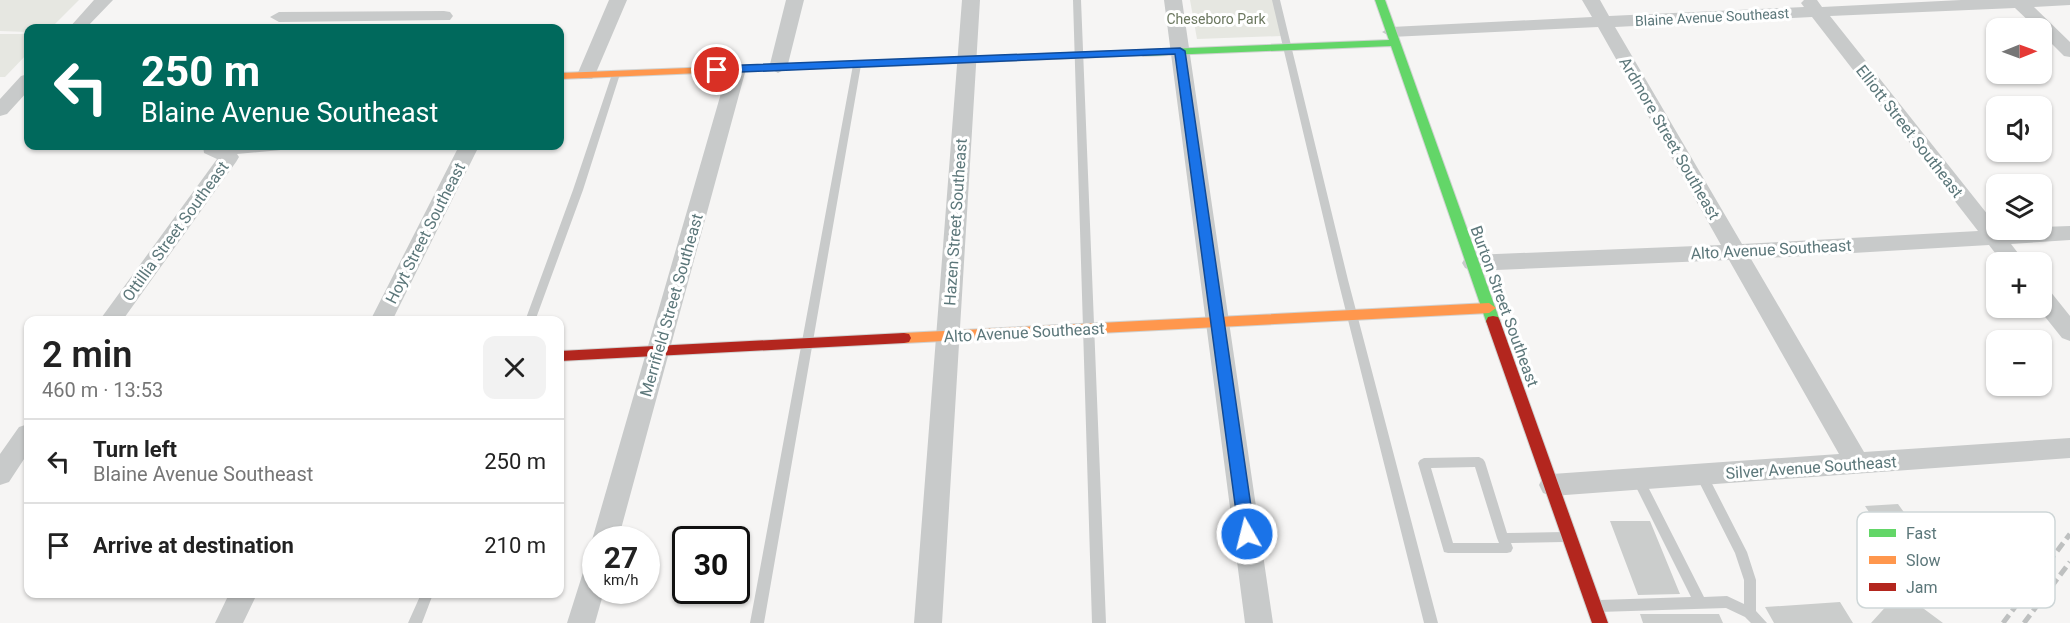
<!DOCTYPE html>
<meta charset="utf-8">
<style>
:root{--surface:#fff;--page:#f2f2f2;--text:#222;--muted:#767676;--line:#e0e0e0}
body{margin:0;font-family:Roboto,sans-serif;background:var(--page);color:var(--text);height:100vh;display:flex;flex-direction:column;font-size:22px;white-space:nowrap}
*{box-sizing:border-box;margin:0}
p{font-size:20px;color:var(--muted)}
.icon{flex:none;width:33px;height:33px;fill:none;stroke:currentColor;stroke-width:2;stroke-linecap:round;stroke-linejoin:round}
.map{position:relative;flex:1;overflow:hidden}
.panel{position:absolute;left:24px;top:316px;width:540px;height:282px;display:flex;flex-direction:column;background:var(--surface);border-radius:12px;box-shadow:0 2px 4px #0004}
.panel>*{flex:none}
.banner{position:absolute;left:24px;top:24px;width:540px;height:126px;border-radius:12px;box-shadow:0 2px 4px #0004;background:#00695c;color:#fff;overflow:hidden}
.needle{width:39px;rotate:89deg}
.tools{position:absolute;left:1986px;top:18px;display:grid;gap:12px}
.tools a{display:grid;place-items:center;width:66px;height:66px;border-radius:12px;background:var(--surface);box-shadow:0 2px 4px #0004;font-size:30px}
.speed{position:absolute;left:582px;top:526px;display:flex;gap:12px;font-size:30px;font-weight:700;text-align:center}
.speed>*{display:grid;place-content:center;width:78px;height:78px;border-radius:50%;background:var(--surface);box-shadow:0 2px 4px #0004;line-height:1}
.speed small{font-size:15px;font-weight:400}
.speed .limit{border:3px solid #111;border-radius:9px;background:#fff;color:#111}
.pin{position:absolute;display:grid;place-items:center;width:51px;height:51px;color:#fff;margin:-26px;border:3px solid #fff;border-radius:50%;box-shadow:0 2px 6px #0007}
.me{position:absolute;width:66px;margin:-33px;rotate:352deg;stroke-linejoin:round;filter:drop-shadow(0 0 4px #0008)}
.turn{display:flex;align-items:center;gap:21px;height:126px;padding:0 18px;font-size:27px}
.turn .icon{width:78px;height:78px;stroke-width:2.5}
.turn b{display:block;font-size:42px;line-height:51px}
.round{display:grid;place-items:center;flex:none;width:63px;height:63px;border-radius:12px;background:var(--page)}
.overview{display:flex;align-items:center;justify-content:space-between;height:102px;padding:0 18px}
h1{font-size:36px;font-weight:600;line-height:45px}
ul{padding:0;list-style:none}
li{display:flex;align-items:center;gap:18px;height:84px;padding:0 18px;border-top:2px solid var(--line)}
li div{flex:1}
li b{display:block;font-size:22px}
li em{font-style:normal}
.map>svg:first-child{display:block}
.green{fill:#e6e7e1}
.building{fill:#cbcdcc}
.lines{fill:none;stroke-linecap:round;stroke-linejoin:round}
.fast-casing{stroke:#d0d2d1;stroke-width:2}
.slow-casing{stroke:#d0d2d1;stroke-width:2}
.jam-casing{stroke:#d0d2d1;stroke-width:2}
.lane{fill:#c8caca;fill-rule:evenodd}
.street{fill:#c8caca;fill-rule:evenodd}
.fast{fill:#63d668;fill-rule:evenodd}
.slow{fill:#ff974d;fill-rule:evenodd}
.jam{fill:#b3261e;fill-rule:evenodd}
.rail{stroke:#bec0c0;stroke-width:5;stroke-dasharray:10 5;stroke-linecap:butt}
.route{fill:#1a73e8;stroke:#114b97;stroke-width:1.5}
.labels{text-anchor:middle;stroke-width:6;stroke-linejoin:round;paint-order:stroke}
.far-street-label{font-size:14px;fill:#5c777a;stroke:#fff}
.far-park-label{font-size:14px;fill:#6b775f;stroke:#fff}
.street-label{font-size:16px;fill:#5c777a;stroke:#fff}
.key{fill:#fff;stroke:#ced6d7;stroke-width:1.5}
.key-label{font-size:16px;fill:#5c777a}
</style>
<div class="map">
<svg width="2070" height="623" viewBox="0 0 2070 623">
<rect width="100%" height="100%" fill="#f6f5f4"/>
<path class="green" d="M 0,0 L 79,0 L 51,28 L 28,28 L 28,32 L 0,31 Z
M 1190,0 L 1273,0 L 1281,36 L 1197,39 Z
M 0,34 L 28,34 L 28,53 L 5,77 L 0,77 Z"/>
<path class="building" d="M 1898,504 L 1919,533 L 1908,534 L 1911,539 L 1893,540 L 1886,530 L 1881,530 L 1865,506 Z
M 1610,521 L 1650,521 L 1680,594 L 1638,595 Z
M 1840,602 L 1853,623 L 1774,623 L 1765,607 Z
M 1890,602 L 1916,603 L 1943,623 L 1871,623 Z
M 1640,614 L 1719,614 L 1723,623 L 1643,623 Z"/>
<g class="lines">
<g class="fast-casing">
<path id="fast" d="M 1375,0 L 1385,0 L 1500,321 L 1498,325 L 1488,325 L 1486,321 L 1391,46 L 1143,56 L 1138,53 L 1143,50 L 1389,40 Z"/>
</g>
<g class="slow-casing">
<path id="slow" d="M 862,61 L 867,64 L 866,66 L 560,79 L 560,73 Z
M 1489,303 L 1496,308 L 1489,313 L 904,343 L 899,342 L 897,338 L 899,334 L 904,333 Z"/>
</g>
<g class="jam-casing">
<path id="jam" d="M 1143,50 L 1147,51 L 1147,55 L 862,67 L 857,64 L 862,61 Z
M 1493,316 L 1498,317 L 1500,321 L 1608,623 L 1592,623 L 1486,321 L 1488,317 Z
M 904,333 L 909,334 L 911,338 L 909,342 L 904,343 L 560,361 L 560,351 Z"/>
</g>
<path class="lane" d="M 1073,0 L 1081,0 L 1106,623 L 1092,623 Z
M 1272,0 L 1280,0 L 1348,280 L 1438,623 L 1424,623 L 1338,280 Z
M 857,62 L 861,65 L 764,623 L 750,623 L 853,65 Z
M 616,71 L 620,74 L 583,190 L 535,321 L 525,321 L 573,190 L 612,74 Z
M 1479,457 L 1483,459 L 1485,462 L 1507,533 L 1564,532 L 1568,533 L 1570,537 L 1568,541 L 1564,542 L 1511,543 L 1513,548 L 1511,552 L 1507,553 L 1448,553 L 1444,552 L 1418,463 L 1420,460 L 1424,458 ZM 1475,467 L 1497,538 L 1499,543 L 1453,543 L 1431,468 Z
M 1701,469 L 1705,470 L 1747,552 L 1756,580 L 1756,611 L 1767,623 L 1751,623 L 1745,617 L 1726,608 L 1599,612 L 1594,610 L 1593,606 L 1594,602 L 1599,600 L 1691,597 L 1632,479 L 1634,475 L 1638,474 L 1642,475 L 1704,597 L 1727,596 L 1744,604 L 1744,580 L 1735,553 L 1695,474 L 1697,470 Z
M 421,594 L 433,594 L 422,623 L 408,623 Z"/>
<path class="street" d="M 94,0 L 113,0 L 86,28 L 69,28 Z
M 609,0 L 627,0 L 595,75 L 592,79 L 580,79 L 577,75 Z
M 786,0 L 804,0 L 787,68 L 778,73 L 769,68 Z
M 962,0 L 980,0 L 942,623 L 914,623 Z
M 1164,0 L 1182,0 L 1273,623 L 1245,623 Z
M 1582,0 L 1600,0 L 1609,16 L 1804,7 L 1801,3 L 1804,0 L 1817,0 L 1822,7 L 1961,0 L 2070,0 L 2070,5 L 2034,7 L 2070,42 L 2070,57 L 2064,56 L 2042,34 L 2042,28 L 2036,28 L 2015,8 L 1830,16 L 1996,225 L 1996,230 L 2042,230 L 2042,227 L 2070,226 L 2070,240 L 2011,244 L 2025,262 L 2002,262 L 1989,245 L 1751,259 L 1864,452 L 2070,438 L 2070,458 L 1552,496 L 1543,493 L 1539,485 L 1543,477 L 1552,474 L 1839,454 L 1729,260 L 1473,271 L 1465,268 L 1462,263 L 1465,258 L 1473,255 L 1721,245 L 1598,27 L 1391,37 L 1382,32 L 1391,27 L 1592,17 ZM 1812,17 L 1978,231 L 1742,244 L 1615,27 Z
M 444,11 L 450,12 L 453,16 L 450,20 L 279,22 L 270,17 L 279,12 Z
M 737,63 L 746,69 L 618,540 L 596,540 L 596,548 L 592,540 L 728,69 Z
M 28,74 L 28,91 L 7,114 L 0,116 L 0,99 L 21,76 Z
M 203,146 L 284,146 L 281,150 L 237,154 L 239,157 L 236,162 L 122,321 L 99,321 L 217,159 L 204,153 Z
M 459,146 L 479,146 L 392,321 L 370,321 Z
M 2042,289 L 2050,291 L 2070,316 L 2070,341 L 2062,338 L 2038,308 L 2042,308 Z
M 28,424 L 28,453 L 9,482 L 0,485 L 0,454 L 19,427 Z
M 596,560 L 596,591 L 604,591 L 595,623 L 567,623 L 586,563 Z
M 229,594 L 257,594 L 243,623 L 215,623 Z"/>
<use href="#fast" class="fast"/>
<use href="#slow" class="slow"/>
<use href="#jam" class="jam"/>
<path class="rail" d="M 2003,623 L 2070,534
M 2024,623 L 2070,562"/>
</g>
<path class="route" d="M 1180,48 L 1185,51 L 1255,534 L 1253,539 L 1241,539 L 1239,534 L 1175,54 L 717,73 L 711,70 L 717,66 Z"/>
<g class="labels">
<g class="far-street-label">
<text transform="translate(1712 17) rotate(-3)" y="5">Blaine Avenue Southeast</text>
</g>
<g class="far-park-label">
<text x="1216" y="24">Cheseboro Park</text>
</g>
<g class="street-label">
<text transform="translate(1910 131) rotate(52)" y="6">Elliott Street Southeast</text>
<text transform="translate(1670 138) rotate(60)" y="6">Ardmore Street Southeast</text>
<text transform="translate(955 222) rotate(-86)" y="6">Hazen Street Southeast</text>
<text transform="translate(175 231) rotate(-54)" y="6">Ottillia Street Southeast</text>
<text transform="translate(425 233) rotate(-63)" y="6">Hoyt Street Southeast</text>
<text transform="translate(1771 249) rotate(-3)" y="6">Alto Avenue Southeast</text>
<text transform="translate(671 305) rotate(-74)" y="6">Merrifield Street Southeast</text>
<text transform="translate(1505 306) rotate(70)" y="6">Burton Street Southeast</text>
<text transform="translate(1024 332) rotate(-3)" y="6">Alto Avenue Southeast</text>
<text transform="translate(1811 467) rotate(-4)" y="6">Silver Avenue Southeast</text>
</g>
</g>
<rect x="1857" y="512" width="198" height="96" rx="9" class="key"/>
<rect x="1869" y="529" width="27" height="8" fill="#63d668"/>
<rect x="1869" y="556" width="27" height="8" fill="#ff974d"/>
<rect x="1869" y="583" width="27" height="8" fill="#b3261e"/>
<g class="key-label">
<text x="1906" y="539">Fast</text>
<text x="1906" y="566">Slow</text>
<text x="1906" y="593">Jam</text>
</g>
</svg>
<div class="tools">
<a><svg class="needle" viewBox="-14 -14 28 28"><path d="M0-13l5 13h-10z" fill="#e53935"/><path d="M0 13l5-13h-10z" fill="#767676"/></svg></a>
<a><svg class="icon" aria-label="sound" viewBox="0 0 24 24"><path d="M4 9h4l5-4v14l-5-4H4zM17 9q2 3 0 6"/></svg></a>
<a><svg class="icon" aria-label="layers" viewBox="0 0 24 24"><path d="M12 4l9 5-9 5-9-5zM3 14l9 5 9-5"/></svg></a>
<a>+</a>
<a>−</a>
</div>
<div class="speed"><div>27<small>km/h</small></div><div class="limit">30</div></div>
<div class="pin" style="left:717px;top:70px;background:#d93025"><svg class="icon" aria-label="arrive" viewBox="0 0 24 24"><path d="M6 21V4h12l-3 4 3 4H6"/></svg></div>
<svg class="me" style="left:1247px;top:534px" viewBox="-20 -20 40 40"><circle r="17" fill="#1a73e8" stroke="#fff" stroke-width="3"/><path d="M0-11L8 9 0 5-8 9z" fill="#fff"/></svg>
<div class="banner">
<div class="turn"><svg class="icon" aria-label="left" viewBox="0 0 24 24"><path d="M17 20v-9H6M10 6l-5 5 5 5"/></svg><div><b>250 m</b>Blaine Avenue Southeast</div></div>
</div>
<section class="panel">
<div class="overview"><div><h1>2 min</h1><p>460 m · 13:53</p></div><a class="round"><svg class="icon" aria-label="close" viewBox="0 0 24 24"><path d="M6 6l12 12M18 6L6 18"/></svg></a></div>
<ul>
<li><svg class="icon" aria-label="left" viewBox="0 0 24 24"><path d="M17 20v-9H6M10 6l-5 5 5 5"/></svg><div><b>Turn left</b><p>Blaine Avenue Southeast</p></div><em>250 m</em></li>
<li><svg class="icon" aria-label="arrive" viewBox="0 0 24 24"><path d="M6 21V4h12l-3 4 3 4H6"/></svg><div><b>Arrive at destination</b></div><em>210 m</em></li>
</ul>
</section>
</div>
